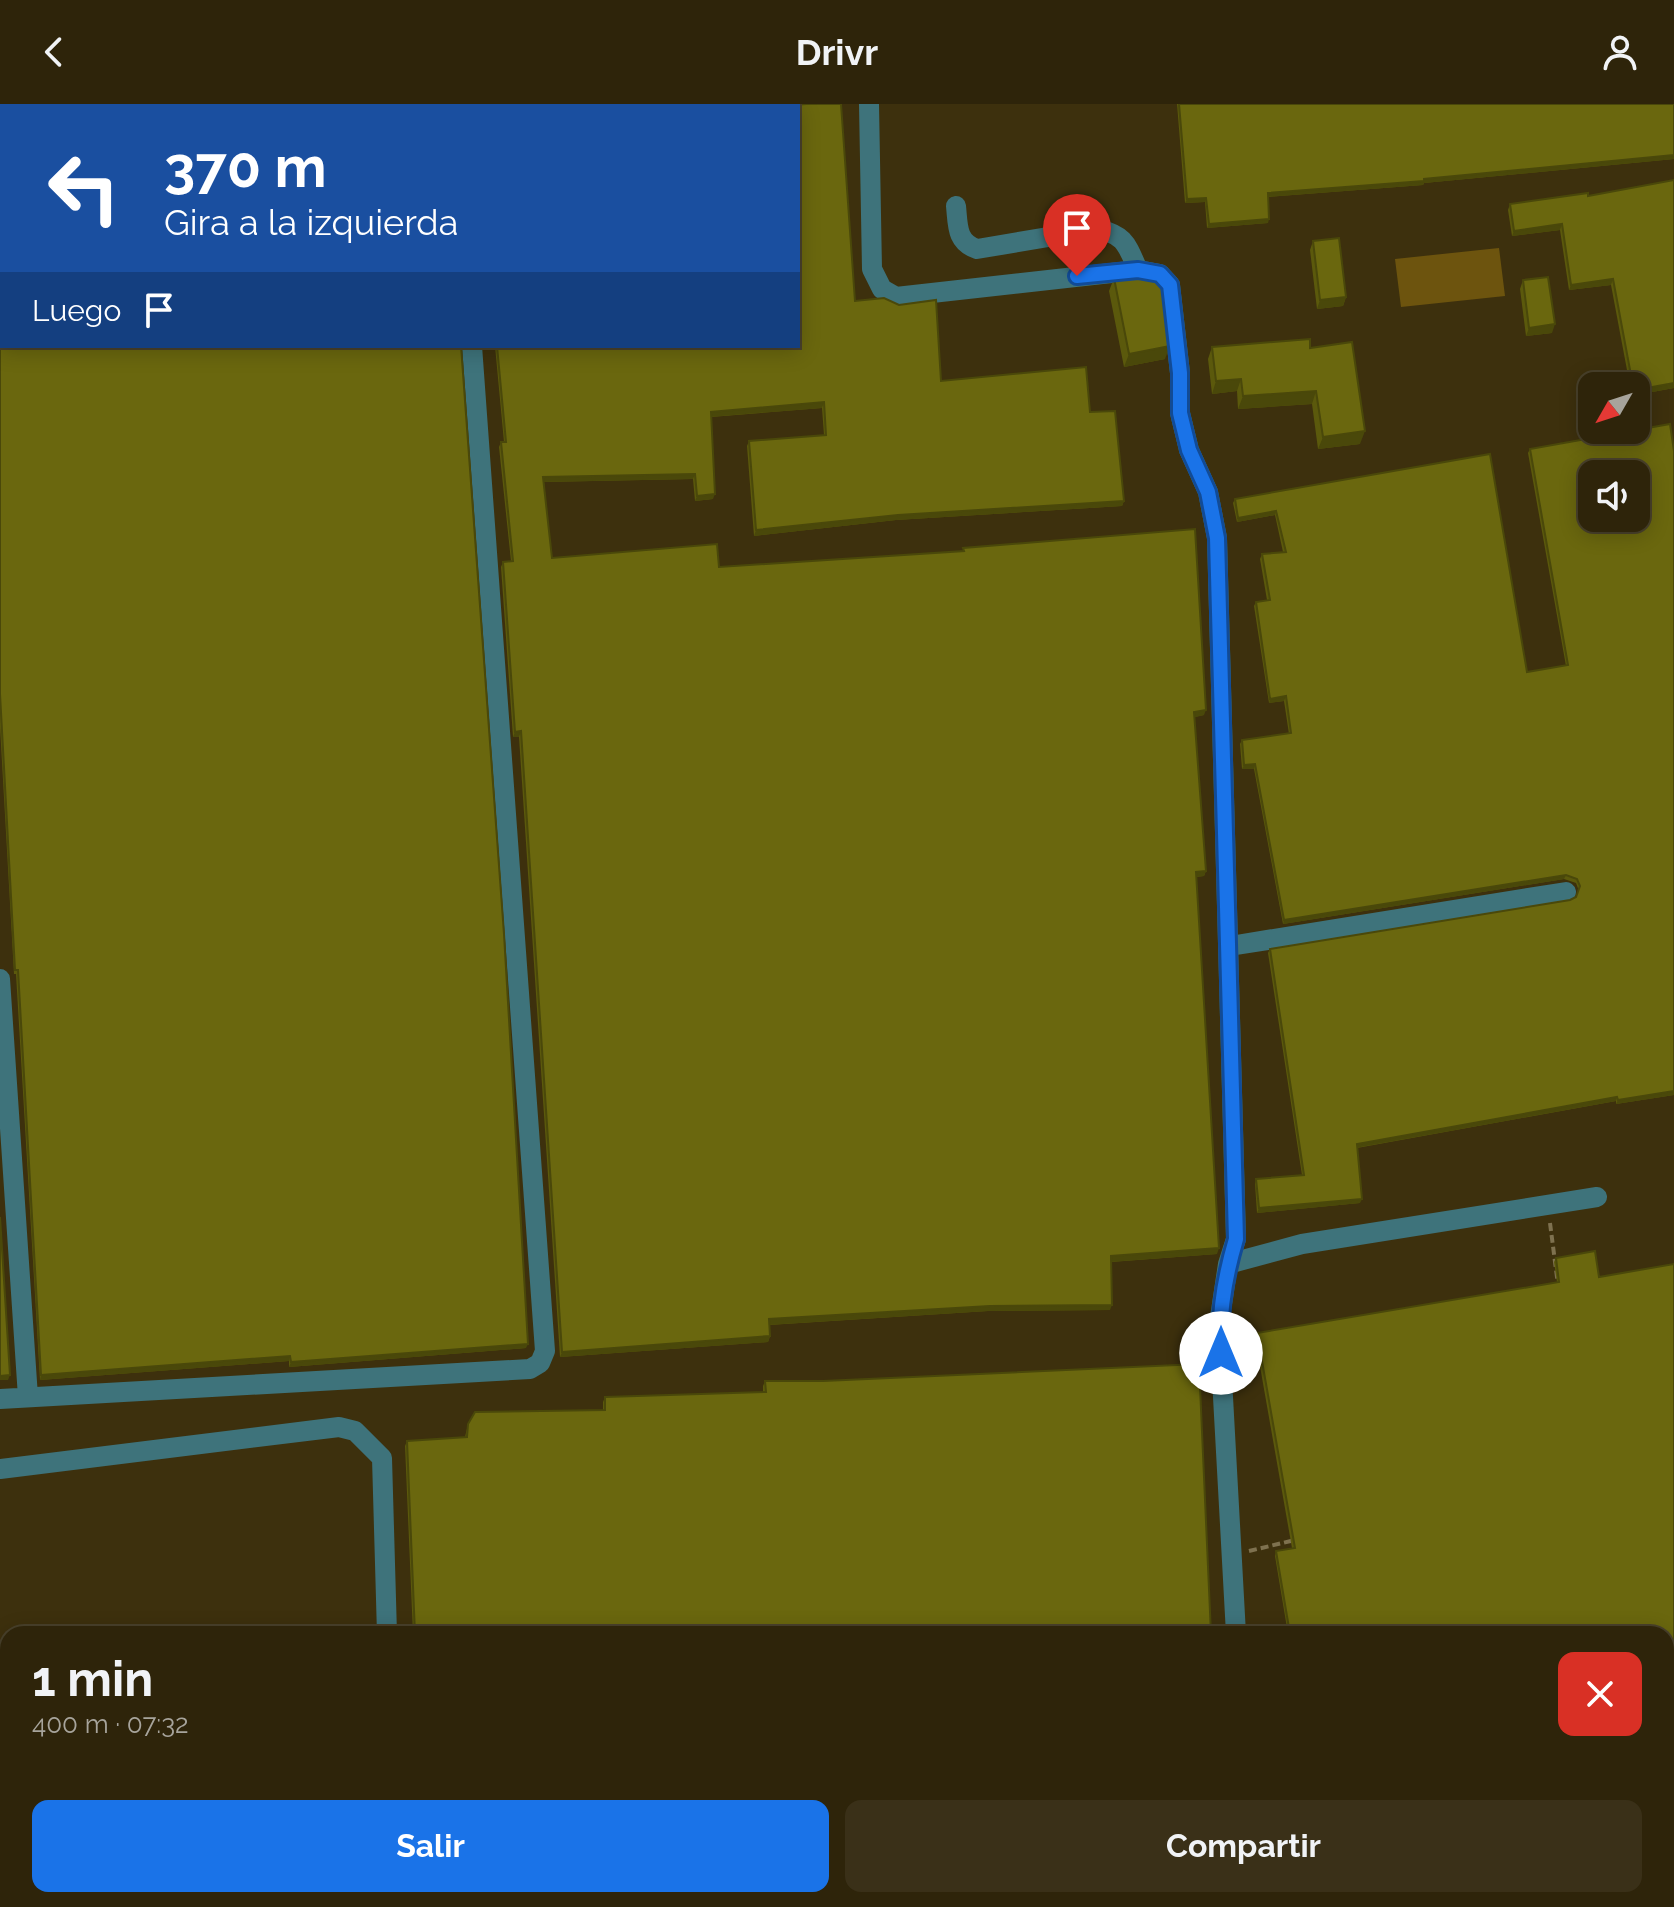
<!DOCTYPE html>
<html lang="es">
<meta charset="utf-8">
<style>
:root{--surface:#2e240a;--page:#3a3018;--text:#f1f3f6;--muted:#a7a49c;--line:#49412b;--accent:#1a73e8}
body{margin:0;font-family:Raleway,sans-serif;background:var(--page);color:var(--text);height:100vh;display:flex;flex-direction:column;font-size:30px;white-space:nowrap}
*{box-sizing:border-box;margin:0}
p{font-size:26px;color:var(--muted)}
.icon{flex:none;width:44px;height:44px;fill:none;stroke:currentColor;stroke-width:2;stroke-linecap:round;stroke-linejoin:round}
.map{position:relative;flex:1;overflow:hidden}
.details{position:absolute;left:0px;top:1522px;width:1674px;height:282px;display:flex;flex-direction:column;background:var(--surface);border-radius:24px 24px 0 0;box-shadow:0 4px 20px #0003,0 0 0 2px var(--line)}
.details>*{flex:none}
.banner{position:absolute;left:0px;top:0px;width:800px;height:244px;box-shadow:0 4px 20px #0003,0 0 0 2px var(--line);background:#1a4fa0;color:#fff;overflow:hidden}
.needle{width:52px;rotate:231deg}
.fabs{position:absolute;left:1578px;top:268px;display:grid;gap:16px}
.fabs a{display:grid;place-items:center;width:72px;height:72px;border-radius:16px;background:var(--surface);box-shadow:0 4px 20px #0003,0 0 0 2px var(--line);font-size:40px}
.pin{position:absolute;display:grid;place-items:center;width:68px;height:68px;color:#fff;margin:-82px -34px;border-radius:50% 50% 50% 0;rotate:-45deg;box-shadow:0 0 8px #0007}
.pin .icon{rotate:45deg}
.me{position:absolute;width:88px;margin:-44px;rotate:0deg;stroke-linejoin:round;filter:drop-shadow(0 0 6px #0008)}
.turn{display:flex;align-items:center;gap:28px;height:168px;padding:0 32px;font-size:36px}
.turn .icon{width:104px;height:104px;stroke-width:2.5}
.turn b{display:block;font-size:56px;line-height:68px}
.then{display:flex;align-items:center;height:76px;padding:0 32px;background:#0003;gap:16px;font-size:30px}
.round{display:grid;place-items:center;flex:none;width:84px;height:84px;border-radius:16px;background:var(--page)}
.headline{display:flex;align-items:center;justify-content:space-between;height:136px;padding:0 32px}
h1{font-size:48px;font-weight:700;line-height:60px}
.primary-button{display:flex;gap:16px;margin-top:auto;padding:16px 32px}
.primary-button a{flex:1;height:92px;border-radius:16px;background:var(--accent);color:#fff;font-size:32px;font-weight:700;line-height:92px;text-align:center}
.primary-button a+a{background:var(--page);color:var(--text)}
header{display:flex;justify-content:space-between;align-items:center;height:104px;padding:0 32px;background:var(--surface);font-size:36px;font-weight:700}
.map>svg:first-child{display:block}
.park{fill:#6d540e}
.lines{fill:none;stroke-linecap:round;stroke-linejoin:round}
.path{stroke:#7e714f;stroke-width:4;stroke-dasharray:8 4;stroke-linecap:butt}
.minor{stroke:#3e737b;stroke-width:20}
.wall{fill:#5b590c}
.shaded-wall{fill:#4a480a}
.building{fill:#6a670e;stroke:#4a480a;stroke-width:2;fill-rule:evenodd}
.route-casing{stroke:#114b97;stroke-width:20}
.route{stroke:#1a73e8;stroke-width:14}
</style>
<header><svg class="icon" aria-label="back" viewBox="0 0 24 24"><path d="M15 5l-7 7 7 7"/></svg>Drivr<svg class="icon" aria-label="person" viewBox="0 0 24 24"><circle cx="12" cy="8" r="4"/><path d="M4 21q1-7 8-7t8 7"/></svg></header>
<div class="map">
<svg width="1674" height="1803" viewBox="0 0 1674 1803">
<rect width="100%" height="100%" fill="#3d300d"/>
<path class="park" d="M 1499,144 L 1505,192 L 1401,203 L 1395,155 Z"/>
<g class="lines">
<path class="path" d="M 1550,1119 L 1558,1181
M 1249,1447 L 1295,1436"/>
<path class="minor" d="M 869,0 L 872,165 L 882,185 L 896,193 L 1138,166 L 1160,170 L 1170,181 L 1180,269 L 1180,309 L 1189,346 L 1208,388 L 1217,434 L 1236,1135 L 1228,1160 L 1219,1220 L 1236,1530
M 459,2 L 482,0
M 0,46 L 2,46
M 956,102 C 958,121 956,138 977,145 L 1096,125 C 1125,130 1127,141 1138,166
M 1230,842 L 1566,788
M 0,875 L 28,1293
M 1228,1160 L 1302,1140 L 1597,1093
M 0,1295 L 530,1265 L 540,1259 L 545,1247 L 472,242
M 0,1365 L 339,1323 L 355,1327 L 382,1354 L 387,1530
M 1666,1792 L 1674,1791
M 395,1796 L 395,1803
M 1250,1796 L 1250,1803
M 1606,1803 L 1644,1796"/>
</g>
<path class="wall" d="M 1177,0 L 1674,0 L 1674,55 L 1424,79 L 1423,81 L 1268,93 L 1268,119 L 1207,124 L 1205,98 L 1185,99 Z
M 0,64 L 526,1244 L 289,1263 L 289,1257 L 40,1276 L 16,870 L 14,870 L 0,623 Z
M 1674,76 L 1674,284 L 1636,291 L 1636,282 L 1630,282 L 1611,181 L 1569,186 L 1560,126 L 1512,132 L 1508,106 L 1510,100 L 1588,92 Z
M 1313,137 L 1346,193 L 1343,202 L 1317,205 L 1310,146 Z
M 1114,174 L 1165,255 L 1124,263 L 1109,187 Z
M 1523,176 L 1552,229 L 1526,232 L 1520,185 Z
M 855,197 L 941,277 L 1090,308 L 1124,397 L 1122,402 L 896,416 L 754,432 L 747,342 L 749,337 L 824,331 L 822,304 L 711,313 L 713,395 L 695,397 L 693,375 L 544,378 L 552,454 L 719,463 L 963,447 L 963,444 L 1204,611 L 1194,613 L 1206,767 L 1204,772 L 1196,773 L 1217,1150 L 1111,1158 L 1110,1206 L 988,1207 L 769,1221 L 770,1232 L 768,1238 L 560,1253 L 519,633 L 513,633 L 501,463 L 503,458 L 511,457 L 499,343 L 501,338 L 504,338 L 495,242 L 798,242 Z
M 1212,243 L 1310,244 L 1360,340 L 1318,345 L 1312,300 L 1238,305 L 1237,287 L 1212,290 L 1208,255 Z
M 1530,345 L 1674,347 L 1674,991 L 1616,1000 L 1616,997 L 1357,1044 L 1360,1099 L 1257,1109 L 1255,1080 L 1256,1075 L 1302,1071 L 1268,849 L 1270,845 L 1570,796 L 1576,793 L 1579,787 L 1576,779 L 1564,775 L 1283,820 L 1254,665 L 1242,665 L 1240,640 L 1242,636 L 1289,630 L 1284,597 L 1269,599 L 1254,502 L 1256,498 L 1267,496 L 1260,455 L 1262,450 L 1283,448 L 1275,411 L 1237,418 L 1233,399 L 1235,395 L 1490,350 L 1527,568 L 1566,562 L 1528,349 Z
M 1556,1154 L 1599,1173 L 1674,1160 L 1674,1779 L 1666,1780 L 1666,1530 L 1288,1530 L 1275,1452 L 1276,1447 L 1292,1444 L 1255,1234 L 1257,1229 L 1557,1178 L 1554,1158 Z
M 765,1277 L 1211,1530 L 413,1530 L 405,1342 L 407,1337 L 465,1333 L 468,1320 L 603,1306 L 603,1298 L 605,1293 L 763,1288 L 763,1282 Z"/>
<path class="shaded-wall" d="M 1674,51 L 1674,55 L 1424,79 L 1423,81 L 1266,93 L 1268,89 Z
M 1206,94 L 1205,98 L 1185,99 L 1187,95 Z
M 1269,115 L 1268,119 L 1207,124 L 1209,120 Z
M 1562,120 L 1560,126 L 1512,132 L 1514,127 Z
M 1613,175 L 1611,181 L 1569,186 L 1571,181 Z
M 1346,193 L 1343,202 L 1317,205 L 1320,196 Z
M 1555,220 L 1552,229 L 1526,232 L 1529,224 Z
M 1170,242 L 1165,255 L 1124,263 L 1129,250 Z
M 1241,275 L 1237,287 L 1212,290 L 1216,277 Z
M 1674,279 L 1674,284 L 1636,291 L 1636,286 Z
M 1316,287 L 1312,300 L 1238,305 L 1243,292 Z
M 824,298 L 822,304 L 709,313 L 711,308 Z
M 1365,327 L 1360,340 L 1318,345 L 1323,333 Z
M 695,370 L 693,375 L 541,378 L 543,373 Z
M 715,390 L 713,395 L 695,397 L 697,392 Z
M 1124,397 L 1122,402 L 896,416 L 754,432 L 756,426 L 898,411 Z
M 1276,407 L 1275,411 L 1237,418 L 1238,414 Z
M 1286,592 L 1284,597 L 1269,599 L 1270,595 Z
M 1206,606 L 1204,611 L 1192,614 L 1194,608 Z
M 521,627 L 519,633 L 513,633 L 515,628 Z
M 1255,660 L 1254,665 L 1242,665 L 1244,661 Z
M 1206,767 L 1204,772 L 1194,773 L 1196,768 Z
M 1566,771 L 1564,775 L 1283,820 L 1284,816 Z
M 1674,987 L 1674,991 L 1616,1000 L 1618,996 Z
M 1617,993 L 1616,997 L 1355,1044 L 1357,1040 Z
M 1362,1095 L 1360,1099 L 1257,1109 L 1259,1104 Z
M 1219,1144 L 1217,1150 L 1109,1158 L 1111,1152 Z
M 1112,1201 L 1110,1206 L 988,1207 L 767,1221 L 769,1215 L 990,1202 Z
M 770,1232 L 768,1238 L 560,1253 L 562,1248 Z
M 528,1240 L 526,1244 L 289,1263 L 291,1258 Z
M 290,1252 L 289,1257 L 40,1276 L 41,1271 Z
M 10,1271 L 8,1276 L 0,1276 L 0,1272 Z
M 1674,1774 L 1672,1778 L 1666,1780 L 1666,1776 Z"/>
<path class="building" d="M 0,0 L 180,0 L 180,2 L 2,2 L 2,22 L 0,22 Z
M 224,0 L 263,0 L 263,2 L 224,2 Z
M 806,0 L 841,0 L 855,197 L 884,194 L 899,201 L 936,196 L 941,277 L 1086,263 L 1090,308 L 1115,307 L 1124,397 L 898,411 L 756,426 L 749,337 L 826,331 L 824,298 L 711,308 L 715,390 L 697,392 L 695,370 L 543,373 L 552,454 L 717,440 L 719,463 L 964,447 L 963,444 L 1195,425 L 1206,606 L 1194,608 L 1206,767 L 1196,768 L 1219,1144 L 1111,1152 L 1112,1201 L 990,1202 L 769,1215 L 770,1232 L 562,1248 L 521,627 L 515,628 L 503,458 L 513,457 L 501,338 L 506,338 L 497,242 L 798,242 L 798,2 L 782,2 Z
M 1179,0 L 1674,0 L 1674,51 L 1424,75 L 1424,77 L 1268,89 L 1269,115 L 1209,120 L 1206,94 L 1187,95 Z
M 0,64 L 2,64 L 2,242 L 461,242 L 504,830 L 528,1240 L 291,1258 L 290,1252 L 41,1271 L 18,866 L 15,866 L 0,590 Z
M 1674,76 L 1674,279 L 1636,286 L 1636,282 L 1633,282 L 1613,175 L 1571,181 L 1562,120 L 1514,127 L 1510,100 L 1588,89 L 1588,92 Z
M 1339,134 L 1346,193 L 1320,196 L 1313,137 Z
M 1148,167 L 1160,171 L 1170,242 L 1129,250 L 1114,174 Z
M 1548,173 L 1555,220 L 1529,224 L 1523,176 Z
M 1310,235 L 1310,244 L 1352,238 L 1365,327 L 1323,333 L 1316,287 L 1243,292 L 1241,275 L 1216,277 L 1212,243 Z
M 1670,320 L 1674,347 L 1674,987 L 1618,996 L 1617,993 L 1357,1040 L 1362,1095 L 1259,1104 L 1256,1075 L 1304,1071 L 1270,845 L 1570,796 L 1576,793 L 1580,782 L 1577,775 L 1566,771 L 1284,816 L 1255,660 L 1244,661 L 1242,636 L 1291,629 L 1286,592 L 1270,595 L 1256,498 L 1270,496 L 1262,450 L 1286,448 L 1276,407 L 1238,414 L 1235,395 L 1490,350 L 1527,568 L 1568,561 L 1530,345 ZM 1592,370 L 1636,370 L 1636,414 L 1592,414 Z
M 0,1113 L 10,1271 L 0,1272 Z
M 1595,1147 L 1599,1173 L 1674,1160 L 1674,1774 L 1666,1776 L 1666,1530 L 1290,1530 L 1276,1447 L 1295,1444 L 1257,1229 L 1559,1178 L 1556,1154 Z
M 1199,1260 L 1211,1530 L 415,1530 L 407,1337 L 467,1333 L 468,1320 L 475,1308 L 605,1306 L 605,1293 L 766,1288 L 765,1277 L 823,1277 Z
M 429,1796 L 1222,1796 L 1222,1803 L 429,1803 Z
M 1318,1796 L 1596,1796 L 1595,1800 L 1596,1803 L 1319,1803 Z
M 1658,1796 L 1663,1800 L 1674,1800 L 1674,1803 L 1650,1803 Z"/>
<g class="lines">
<g class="route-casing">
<path id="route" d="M 1077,172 L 1138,166 L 1160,170 L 1170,181 L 1180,269 L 1180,309 L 1189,346 L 1208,388 L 1217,434 L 1236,1135 C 1225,1172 1218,1210 1221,1249"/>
</g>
<use href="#route" class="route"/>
</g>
</svg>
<div class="fabs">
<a><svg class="needle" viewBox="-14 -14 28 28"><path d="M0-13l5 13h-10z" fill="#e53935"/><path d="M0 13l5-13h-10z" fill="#a7a49c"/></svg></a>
<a><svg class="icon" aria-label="sound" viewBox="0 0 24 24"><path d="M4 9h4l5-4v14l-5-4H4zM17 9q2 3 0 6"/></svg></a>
</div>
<div class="pin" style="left:1077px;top:172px;background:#d93025"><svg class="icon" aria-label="arrive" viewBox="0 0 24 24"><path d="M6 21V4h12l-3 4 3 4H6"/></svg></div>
<svg class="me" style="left:1221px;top:1249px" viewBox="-20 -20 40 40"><circle r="19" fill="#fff"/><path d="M0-13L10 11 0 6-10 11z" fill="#1a73e8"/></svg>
<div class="banner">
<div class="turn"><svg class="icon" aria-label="left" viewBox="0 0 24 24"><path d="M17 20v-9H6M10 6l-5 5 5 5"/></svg><div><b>370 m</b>Gira a la izquierda</div></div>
<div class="then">Luego<svg class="icon" aria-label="arrive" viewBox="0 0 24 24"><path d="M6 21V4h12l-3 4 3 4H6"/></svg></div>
</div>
<section class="details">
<div class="headline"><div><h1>1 min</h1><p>400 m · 07:32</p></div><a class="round" style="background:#d93025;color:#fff"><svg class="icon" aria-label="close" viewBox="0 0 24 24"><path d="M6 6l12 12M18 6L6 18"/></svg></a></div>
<div class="primary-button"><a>Salir</a><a>Compartir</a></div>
</section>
</div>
